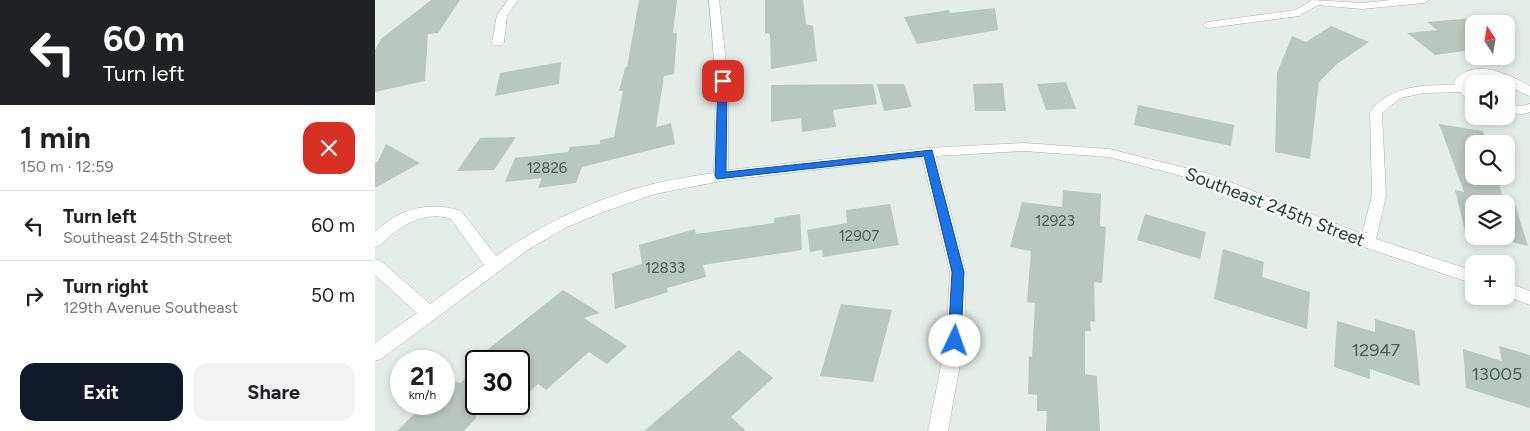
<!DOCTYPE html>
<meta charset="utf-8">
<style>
:root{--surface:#fff;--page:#f2f2f2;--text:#202124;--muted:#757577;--line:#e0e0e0;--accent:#111827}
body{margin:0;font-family:Figtree,sans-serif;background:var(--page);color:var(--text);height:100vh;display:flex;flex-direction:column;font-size:19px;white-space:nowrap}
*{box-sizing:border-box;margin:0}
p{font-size:16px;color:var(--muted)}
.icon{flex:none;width:28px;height:28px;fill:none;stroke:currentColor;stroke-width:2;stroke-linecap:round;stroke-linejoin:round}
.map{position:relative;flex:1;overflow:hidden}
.panel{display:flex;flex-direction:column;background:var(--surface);width:375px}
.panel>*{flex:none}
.guide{background:#202124;color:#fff;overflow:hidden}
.needle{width:32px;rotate:348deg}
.fabs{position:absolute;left:1090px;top:15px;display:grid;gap:10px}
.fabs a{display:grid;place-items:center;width:50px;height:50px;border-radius:10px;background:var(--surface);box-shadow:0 2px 8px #0003;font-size:25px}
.speed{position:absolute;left:15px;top:350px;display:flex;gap:10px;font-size:25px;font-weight:700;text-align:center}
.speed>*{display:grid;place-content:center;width:65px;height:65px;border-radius:50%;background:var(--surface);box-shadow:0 2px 8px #0003;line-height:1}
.speed small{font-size:12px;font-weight:400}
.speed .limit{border:2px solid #111;border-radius:8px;background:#fff;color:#111}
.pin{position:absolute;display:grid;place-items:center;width:42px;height:42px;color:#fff;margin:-21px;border-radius:10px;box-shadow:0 2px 8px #0006}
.me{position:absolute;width:55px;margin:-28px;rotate:3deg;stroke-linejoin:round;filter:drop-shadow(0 0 4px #0008)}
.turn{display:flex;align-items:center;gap:18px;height:105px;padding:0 20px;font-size:22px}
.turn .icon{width:65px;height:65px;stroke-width:2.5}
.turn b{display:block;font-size:35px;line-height:42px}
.round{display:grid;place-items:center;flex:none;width:52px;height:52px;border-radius:15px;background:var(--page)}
.headline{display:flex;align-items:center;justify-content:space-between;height:85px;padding:0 20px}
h1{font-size:30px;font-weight:700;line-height:38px}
.button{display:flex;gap:10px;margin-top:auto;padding:10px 20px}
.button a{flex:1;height:58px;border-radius:15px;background:var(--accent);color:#fff;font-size:20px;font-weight:700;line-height:58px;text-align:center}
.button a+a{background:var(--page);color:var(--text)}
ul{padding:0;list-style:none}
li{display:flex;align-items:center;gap:15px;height:70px;padding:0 20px;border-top:1px solid var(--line)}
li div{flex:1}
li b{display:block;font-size:19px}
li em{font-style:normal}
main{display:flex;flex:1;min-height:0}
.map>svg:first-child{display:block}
.building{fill:#bac7bf}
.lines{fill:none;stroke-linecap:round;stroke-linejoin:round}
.minor-casing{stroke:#a7b5ac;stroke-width:1}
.minor{fill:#fff;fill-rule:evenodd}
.route{fill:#1a73e8;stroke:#114b97}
.labels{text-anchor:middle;stroke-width:5;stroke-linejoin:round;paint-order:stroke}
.number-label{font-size:15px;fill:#4a6054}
.street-label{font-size:18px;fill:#253d30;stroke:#f5f9f6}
.near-number-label{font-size:18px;fill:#4a6054}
</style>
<main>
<section class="panel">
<div class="guide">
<div class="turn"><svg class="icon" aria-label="left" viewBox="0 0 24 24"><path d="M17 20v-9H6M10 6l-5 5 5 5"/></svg><div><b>60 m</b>Turn left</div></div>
</div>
<div class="headline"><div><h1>1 min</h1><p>150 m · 12:59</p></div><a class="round" style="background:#d93025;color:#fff"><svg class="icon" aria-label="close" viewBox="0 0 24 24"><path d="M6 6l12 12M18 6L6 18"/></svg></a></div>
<ul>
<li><svg class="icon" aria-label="left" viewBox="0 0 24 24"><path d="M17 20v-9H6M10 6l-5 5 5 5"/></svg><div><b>Turn left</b><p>Southeast 245th Street</p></div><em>60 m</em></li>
<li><svg class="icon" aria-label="right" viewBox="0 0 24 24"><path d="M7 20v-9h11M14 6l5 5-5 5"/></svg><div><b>Turn right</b><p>129th Avenue Southeast</p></div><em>50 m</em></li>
</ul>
<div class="button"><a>Exit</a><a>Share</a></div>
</section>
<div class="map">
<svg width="1155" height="431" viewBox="0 0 1155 431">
<rect width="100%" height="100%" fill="#e4ede7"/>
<path class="building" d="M 56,0 L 85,0 L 63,33 L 53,34 L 50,81 L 0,92 L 0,50 L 6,39 Z
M 264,0 L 302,0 L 298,33 L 302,33 L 299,74 L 289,76 L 281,127 L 296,123 L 300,144 L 207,167 L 201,183 L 163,188 L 167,178 L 130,182 L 140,158 L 193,152 L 195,147 L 225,144 L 225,140 L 239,137 L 248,91 L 244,91 L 250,68 L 252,67 Z
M 390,0 L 428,0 L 431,24 L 438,26 L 442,61 L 396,69 L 395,36 L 394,33 L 390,34 Z
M 620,8 L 623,30 L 542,44 L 529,17 L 574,10 L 575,13 Z
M 1099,18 L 1099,57 L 1090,51 L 1060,55 L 1032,33 L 1062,30 L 1052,22 Z
M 956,26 L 994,42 L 962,64 L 944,82 L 935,159 L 900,152 L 902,73 L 917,36 L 931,42 Z
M 186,62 L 184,84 L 120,96 L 125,73 Z
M 691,82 L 701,109 L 671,110 L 662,84 Z
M 628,83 L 631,111 L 600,111 L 598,84 Z
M 498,84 L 502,104 L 458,110 L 461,127 L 427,132 L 426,118 L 396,122 L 396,85 Z
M 502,84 L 529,84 L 537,107 L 509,111 Z
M 763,105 L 859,125 L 856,146 L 759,125 Z
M 1064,124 L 1108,131 L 1112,144 L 1099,144 L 1099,176 L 1122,176 L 1128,199 L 1139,201 L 1153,246 L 1112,236 L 1131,236 L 1131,204 L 1099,204 L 1099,233 L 1090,231 L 1080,190 L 1089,192 Z
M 141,137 L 119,170 L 82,171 L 105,138 Z
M 11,144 L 45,163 L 0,188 L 0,163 L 3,161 Z
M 688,190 L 726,194 L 725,226 L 731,227 L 727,283 L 719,282 L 720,322 L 715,321 L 716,331 L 710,331 L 710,374 L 722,376 L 725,431 L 671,431 L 672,411 L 662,411 L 662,395 L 653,394 L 654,356 L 657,357 L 660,303 L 652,302 L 656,251 L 635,247 L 647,202 L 687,207 Z
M 515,204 L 524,245 L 448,257 L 447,250 L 435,252 L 432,230 L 472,223 L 471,210 Z
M 425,214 L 427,250 L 328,265 L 331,277 L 292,288 L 293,292 L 240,309 L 237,273 L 267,264 L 264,245 L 320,229 L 321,234 L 399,223 L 399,218 Z
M 770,214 L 831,232 L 825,259 L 762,240 Z
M 848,249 L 889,262 L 887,277 L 935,292 L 932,329 L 839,299 Z
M 188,290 L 225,313 L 209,318 L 252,346 L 232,364 L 214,352 L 171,390 L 163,384 L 144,402 L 144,361 L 126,361 L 112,350 Z
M 466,304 L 517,310 L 498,382 L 445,376 Z
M 1000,319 L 1040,331 L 1045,386 L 995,369 L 995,379 L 959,367 L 962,321 L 1000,332 Z
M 1124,346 L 1155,355 L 1155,408 L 1091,388 L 1088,349 L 1127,361 Z
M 364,350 L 398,378 L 356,417 L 371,431 L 269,431 Z
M 101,370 L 101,418 L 89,431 L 22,431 L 49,404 L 69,404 L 69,377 L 85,383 Z"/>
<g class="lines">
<g class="minor-casing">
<path id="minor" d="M 133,0 L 143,0 L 132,15 L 129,43 L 127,45 L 119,45 L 117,43 L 122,15 Z
M 334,0 L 344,0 L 353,81 L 353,170 L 553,148 L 649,143 L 734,149 L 835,174 L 987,234 L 997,196 L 995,112 C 1015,85 1049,85 1080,85 L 1079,82 C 1097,57 1131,73 1153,85 L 1155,86 L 1155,96 C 1139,92 1107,61 1091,82 L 1099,91 L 1099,102 L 1095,101 L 1085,92 L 1049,93 L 1025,98 L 1007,113 L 1011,196 L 1001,239 L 1099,271 L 1099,284 L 986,246 L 826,181 L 734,157 L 649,151 L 561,156 L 591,272 L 589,341 L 573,431 L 553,431 L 571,341 L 575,272 L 547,157 L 346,181 L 280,194 L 228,212 L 192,227 L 154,249 L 6,359 L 0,361 L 0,343 L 42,313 L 0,275 L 0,259 L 6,261 L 55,304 L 109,265 L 76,219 C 54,211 33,221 16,235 C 10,240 7,245 0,247 L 0,232 C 25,208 54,201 86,211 L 121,256 C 166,224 224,197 278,184 C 298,179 319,176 339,173 L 341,81 Z
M 937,0 L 987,3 L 1017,0 L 1054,0 L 1049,3 L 987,9 L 943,5 L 924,16 L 833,28 L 828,25 L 833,22 L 921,10 Z
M 1155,104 L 1155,112 L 1147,114 L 1131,113 L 1131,105 L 1147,106 Z
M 1131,282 L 1155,291 L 1155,305 L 1131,296 Z"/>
</g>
<use href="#minor" class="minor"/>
</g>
<path class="route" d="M 348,78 L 352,81 L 351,172 L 557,150 L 589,272 L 586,341 L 584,345 L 580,347 L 575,345 L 573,341 L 577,272 L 549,156 L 342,179 L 340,176 L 343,81 Z"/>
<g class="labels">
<g class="number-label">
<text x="172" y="173">12826</text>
<text x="680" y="226">12923</text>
<text x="484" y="241">12907</text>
<text x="290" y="273">12833</text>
</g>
<g class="street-label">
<text transform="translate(900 207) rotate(21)" y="6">Southeast 245th Street</text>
</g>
<g class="near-number-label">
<text x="1001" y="356">12947</text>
<text x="1122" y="380">13005</text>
</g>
</g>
</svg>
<div class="fabs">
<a><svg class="needle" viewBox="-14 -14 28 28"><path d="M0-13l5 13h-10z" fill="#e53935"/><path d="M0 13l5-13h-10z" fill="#757577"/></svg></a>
<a><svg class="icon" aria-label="sound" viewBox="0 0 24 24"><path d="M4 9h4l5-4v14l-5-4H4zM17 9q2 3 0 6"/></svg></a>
<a><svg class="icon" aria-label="search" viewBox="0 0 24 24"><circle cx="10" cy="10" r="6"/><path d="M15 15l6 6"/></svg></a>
<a><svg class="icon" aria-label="layers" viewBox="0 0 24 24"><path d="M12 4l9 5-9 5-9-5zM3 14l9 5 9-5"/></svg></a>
<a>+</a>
</div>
<div class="speed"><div>21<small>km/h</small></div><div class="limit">30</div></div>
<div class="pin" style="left:348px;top:81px;background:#d93025"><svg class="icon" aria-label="arrive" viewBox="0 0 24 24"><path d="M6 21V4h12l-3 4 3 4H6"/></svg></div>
<svg class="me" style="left:580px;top:341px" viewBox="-20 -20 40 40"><circle r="19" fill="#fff"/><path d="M0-13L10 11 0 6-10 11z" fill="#1a73e8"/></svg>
</div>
</main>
